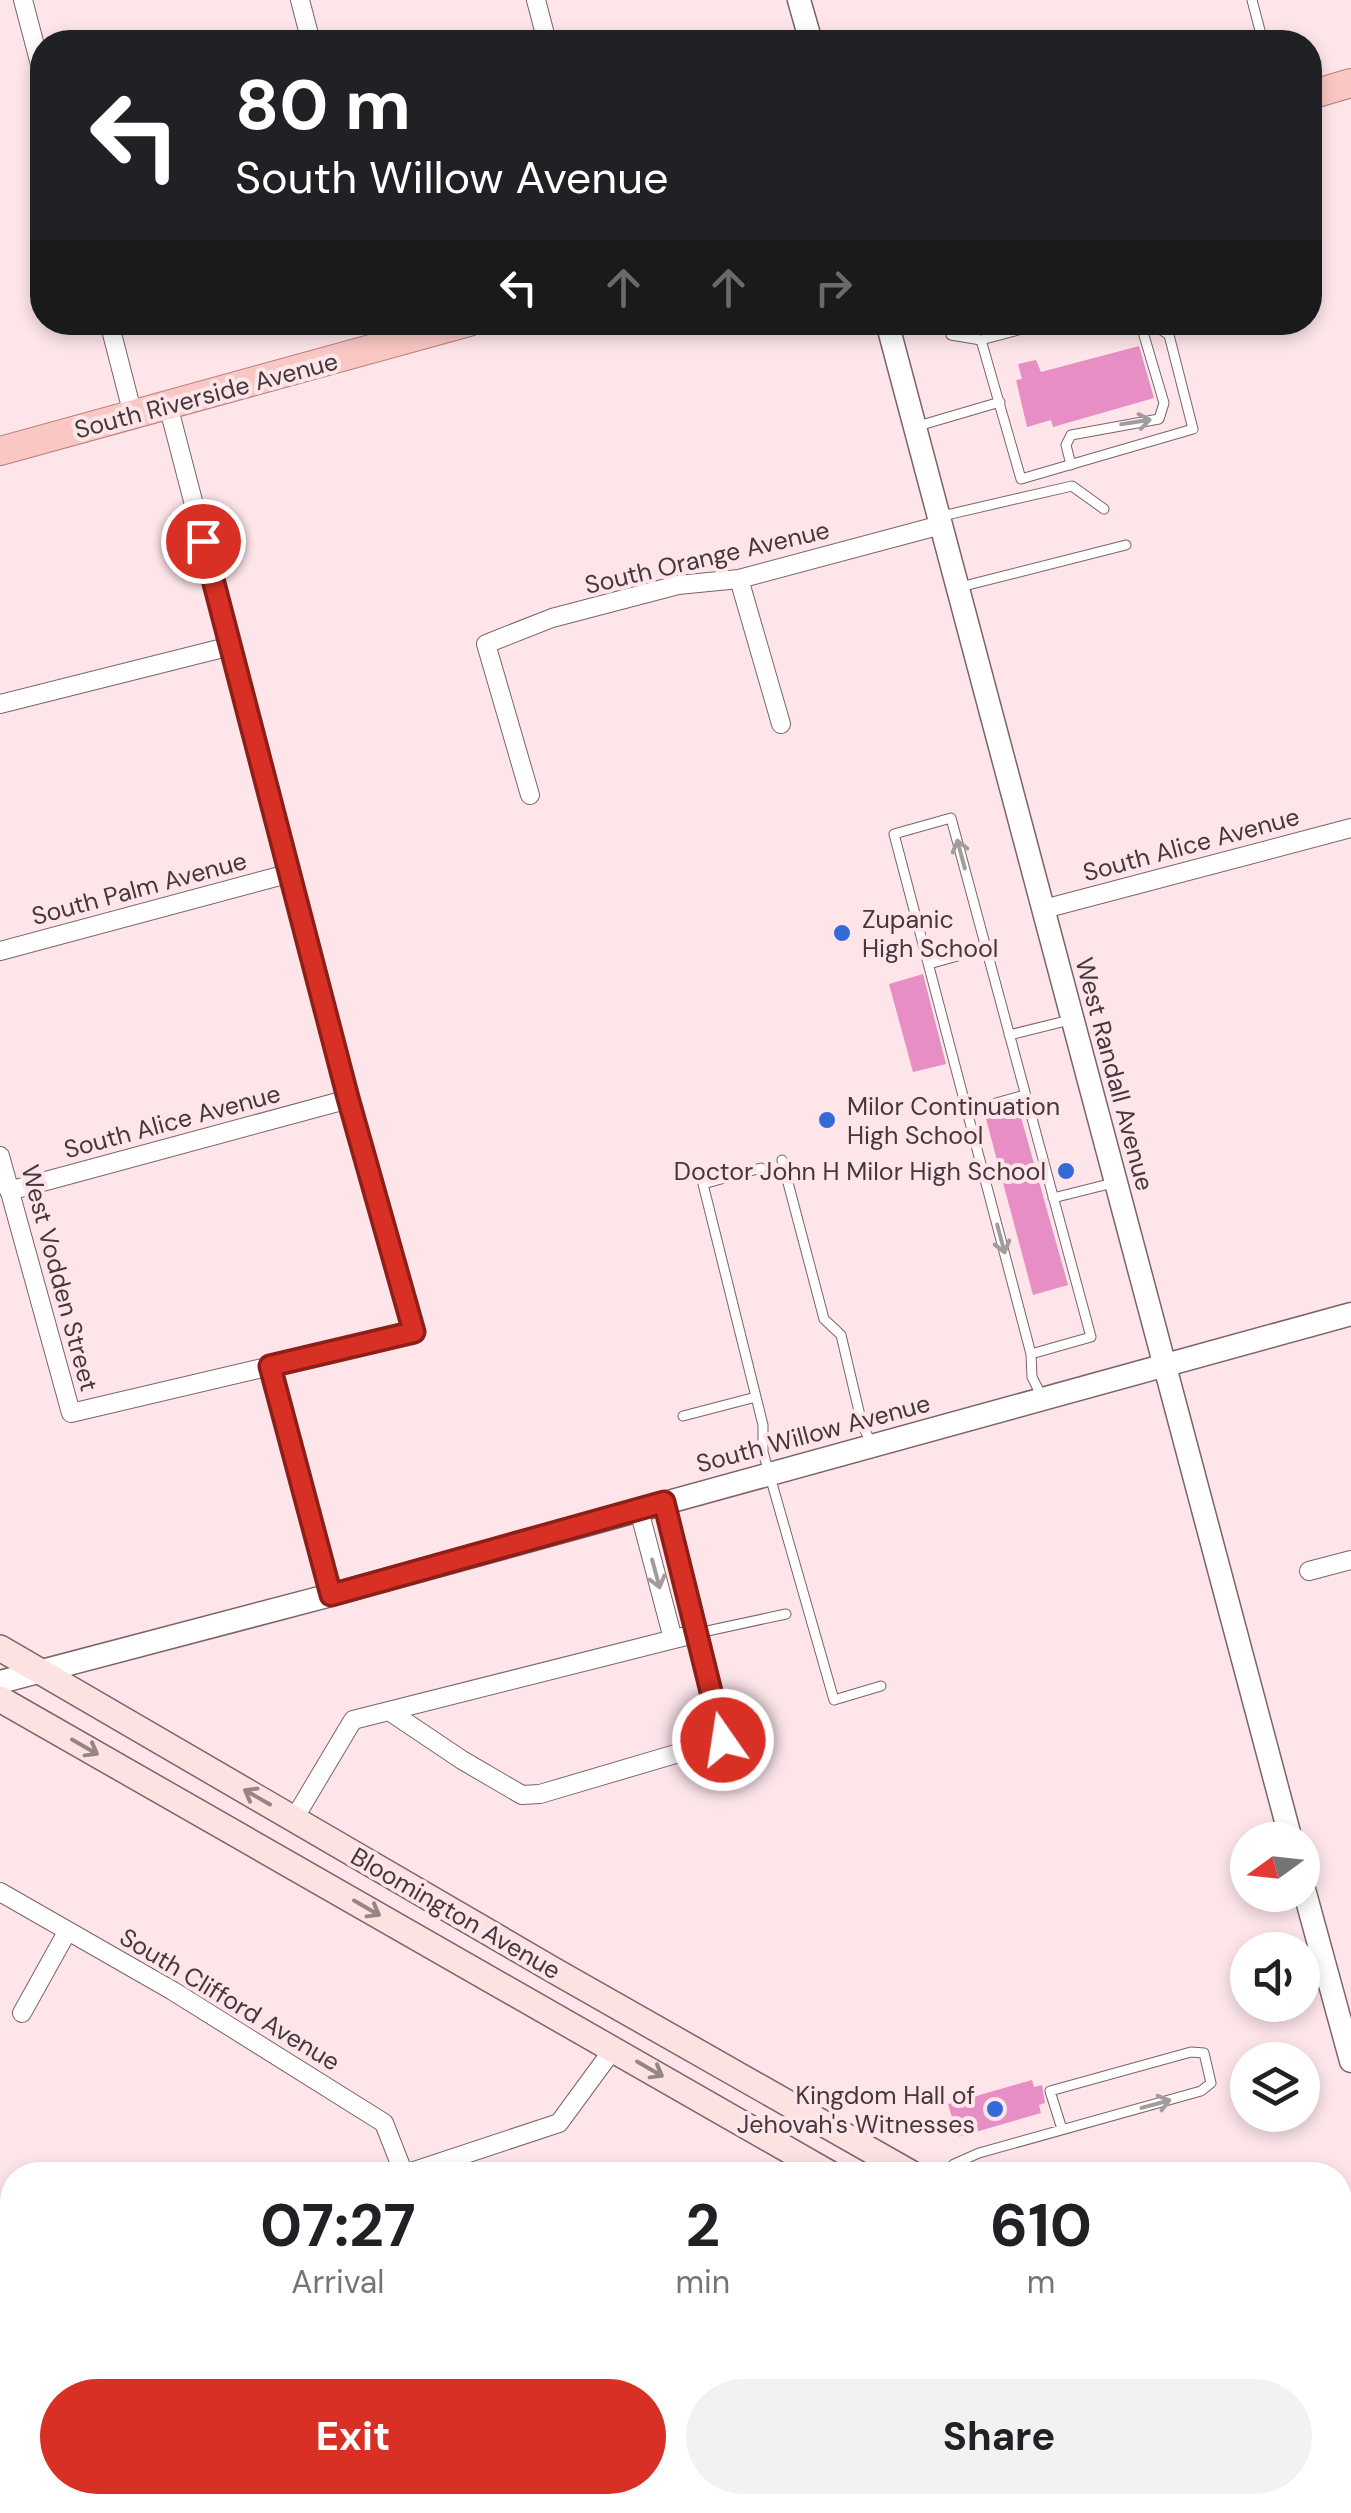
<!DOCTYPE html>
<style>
:root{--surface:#fff;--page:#f2f2f2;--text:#202124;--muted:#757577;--accent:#d93025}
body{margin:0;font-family:"DM Sans",sans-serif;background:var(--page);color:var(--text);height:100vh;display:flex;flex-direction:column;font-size:38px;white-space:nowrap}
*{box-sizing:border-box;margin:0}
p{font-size:32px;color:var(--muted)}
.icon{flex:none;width:55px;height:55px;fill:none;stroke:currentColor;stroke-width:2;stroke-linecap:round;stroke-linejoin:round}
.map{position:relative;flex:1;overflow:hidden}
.drawer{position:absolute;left:0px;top:2162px;width:1352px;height:352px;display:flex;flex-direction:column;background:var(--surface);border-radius:40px 40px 0 0;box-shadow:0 5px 15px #0003}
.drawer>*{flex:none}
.guide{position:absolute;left:30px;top:30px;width:1292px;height:305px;border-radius:40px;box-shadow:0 5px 15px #0003;background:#202124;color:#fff;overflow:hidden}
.needle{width:65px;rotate:255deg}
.tools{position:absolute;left:1230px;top:1822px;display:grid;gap:20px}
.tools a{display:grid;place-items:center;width:90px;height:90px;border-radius:50%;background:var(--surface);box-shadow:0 5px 15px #0003;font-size:50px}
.pin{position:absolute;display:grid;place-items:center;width:85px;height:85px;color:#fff;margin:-42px;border:5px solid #fff;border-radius:50%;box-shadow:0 2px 10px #0007}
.me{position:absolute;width:110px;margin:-55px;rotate:347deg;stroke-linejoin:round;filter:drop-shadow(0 0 8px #0008)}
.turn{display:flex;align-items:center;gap:35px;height:210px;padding:0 40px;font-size:45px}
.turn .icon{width:130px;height:130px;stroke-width:2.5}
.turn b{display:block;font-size:70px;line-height:85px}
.lanes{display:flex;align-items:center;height:95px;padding:0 40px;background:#0003;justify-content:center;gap:50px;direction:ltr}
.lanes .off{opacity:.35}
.eta{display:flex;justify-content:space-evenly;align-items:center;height:170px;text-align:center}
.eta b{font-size:60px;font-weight:700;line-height:70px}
.button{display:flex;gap:20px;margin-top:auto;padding:20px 40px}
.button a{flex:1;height:115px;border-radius:60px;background:var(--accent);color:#fff;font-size:40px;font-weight:700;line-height:115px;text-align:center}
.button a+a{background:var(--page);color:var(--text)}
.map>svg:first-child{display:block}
.building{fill:#e78fc4}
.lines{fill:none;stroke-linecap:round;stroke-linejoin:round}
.service-casing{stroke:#7d6369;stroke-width:11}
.minor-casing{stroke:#7d6369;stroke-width:20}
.tertiary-casing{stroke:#7d6369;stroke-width:25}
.secondary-casing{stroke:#7d6369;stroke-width:28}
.primary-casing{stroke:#b87e7b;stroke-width:30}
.service{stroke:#fff;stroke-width:9}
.minor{stroke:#fff;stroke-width:18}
.tertiary{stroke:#fff;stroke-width:22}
.secondary{stroke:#fce3e2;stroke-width:25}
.primary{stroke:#fac8c4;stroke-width:28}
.oneway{stroke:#a29c9d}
.oneway2{stroke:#978586}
.route-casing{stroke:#8d1f18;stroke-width:25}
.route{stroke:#d93025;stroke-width:18}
.poi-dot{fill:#356ad9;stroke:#fde5ea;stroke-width:4}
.labels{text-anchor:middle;stroke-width:8;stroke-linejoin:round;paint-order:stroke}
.street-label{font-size:25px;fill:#44383b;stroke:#fde5ea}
.poi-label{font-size:25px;fill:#44383b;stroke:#fde5ea;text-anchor:start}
</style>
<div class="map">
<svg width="1351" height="2513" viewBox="0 0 1351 2513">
<rect width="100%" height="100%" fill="#fde5ea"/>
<path class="building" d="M 1139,346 L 1154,398 L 1053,427 L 1051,420 L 1027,427 L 1016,380 L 1022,379 L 1018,364 L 1036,360 L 1041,372 Z
M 923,974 L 946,1064 L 913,1072 L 889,984 Z
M 1019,1110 L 1068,1285 L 1033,1295 L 986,1119 Z
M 1032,2080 L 1034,2087 L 1042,2085 L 1045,2103 L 1039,2105 L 1041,2113 L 958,2137 L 948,2104 Z"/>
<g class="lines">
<g class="service-casing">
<path id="service" d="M 1252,0 L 1263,42
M 948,322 L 951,335 L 981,340 L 1048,322
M 1149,322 L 1169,335
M 981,340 L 1021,479 L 1193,429 L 1169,335 L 1173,322
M 918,426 L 1000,402
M 1071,465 L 1066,445 L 1071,435 L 1159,419 L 1164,403 L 1140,322
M 942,516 L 1072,486 L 1104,509
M 960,587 L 1126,545
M 929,964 L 986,948
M 1009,1035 L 1070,1020
M 967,1111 L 1025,1095
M 782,1160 L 824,1319 L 841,1335 L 862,1424 L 871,1443
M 761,1168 L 703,1184 L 763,1425 L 763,1452 L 834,1700 L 881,1686
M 1053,1198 L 1113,1183
M 1031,1354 L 1091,1337 L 951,818 L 894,834 L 1031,1354 L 1032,1377 L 1042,1397
M 683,1416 L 756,1397
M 698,1633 L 786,1614
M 944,2175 L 954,2164 L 979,2153 L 1201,2091 L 1211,2083 L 1204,2053 L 1191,2052 L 1050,2091 L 1062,2129"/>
</g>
<g class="minor-casing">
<path id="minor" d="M 23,0 L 42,72
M 300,0 L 311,42
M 529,42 L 546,38 L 536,0
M 109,322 L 133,415
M 384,322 L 390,344
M 739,579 L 781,724
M 0,704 L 231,646
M 530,795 L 486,644 L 552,618 L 678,585 L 739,579 L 941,525
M 1044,909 L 1351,828
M 0,951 L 291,873
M 0,1156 L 71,1413 L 415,1332 L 349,1099 L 168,405
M 9,1191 L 349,1099
M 269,1366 L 331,1595
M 639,1510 L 673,1639
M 1309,1571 L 1351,1560
M 392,1713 L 462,1760 L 522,1795 L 540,1794 L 723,1740 L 664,1502
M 294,1819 L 353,1720 L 698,1633
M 0,1892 L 173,1991 L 384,2123 L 404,2174
M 22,2013 L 67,1932
M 402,2175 L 559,2123 L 614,2048
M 0,2278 L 12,2275
M 248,2502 L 250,2513
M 919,2502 L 922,2513
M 509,2513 L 551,2502"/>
</g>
<g class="tertiary-casing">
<path id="tertiary" d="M 799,0 L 811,42
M 887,322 L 1291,1840
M 0,1682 L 331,1595 L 1351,1314
M 1302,1882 L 1351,2061"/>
</g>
<g class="secondary-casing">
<path id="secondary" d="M 0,1648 L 555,1971 L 914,2175
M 0,1699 L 832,2175
M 1340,2417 L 1351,2423
M 1340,2472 L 1351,2478"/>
</g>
<g class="primary-casing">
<path id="primary" d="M 1310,95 L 1351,83
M 0,451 L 469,322"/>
</g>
<use href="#service" class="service"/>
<use href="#minor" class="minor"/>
<use href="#tertiary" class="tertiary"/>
<use href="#secondary" class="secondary"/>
<use href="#primary" class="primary"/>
</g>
<defs><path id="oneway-shaft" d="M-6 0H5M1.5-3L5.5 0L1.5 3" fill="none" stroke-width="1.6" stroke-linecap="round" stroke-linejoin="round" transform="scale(2.5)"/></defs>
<g class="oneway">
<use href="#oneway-shaft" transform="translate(1136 422) rotate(-9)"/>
<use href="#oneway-shaft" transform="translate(961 854) rotate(-105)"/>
<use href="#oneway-shaft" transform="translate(1001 1239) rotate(75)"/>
<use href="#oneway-shaft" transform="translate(656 1574) rotate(75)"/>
<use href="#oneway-shaft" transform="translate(1156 2104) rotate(-15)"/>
</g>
<g class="oneway2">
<use href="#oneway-shaft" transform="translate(85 1747) rotate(30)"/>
<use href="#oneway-shaft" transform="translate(257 1797) rotate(-150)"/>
<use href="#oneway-shaft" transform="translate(367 1908) rotate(30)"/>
<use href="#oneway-shaft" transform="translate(650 2069) rotate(30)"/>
</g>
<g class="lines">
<g class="route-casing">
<path id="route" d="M 203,541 L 348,1098 L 414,1332 L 270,1366 L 331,1595 L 664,1502 L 723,1740"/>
</g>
<use href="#route" class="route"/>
</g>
<g class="poi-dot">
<circle cx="842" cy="933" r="10"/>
<circle cx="827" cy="1120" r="10"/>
<circle cx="1066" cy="1171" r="10"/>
<circle cx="995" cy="2109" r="10"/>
</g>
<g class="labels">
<g class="street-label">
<text transform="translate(206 395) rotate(-15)" y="9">South Riverside Avenue</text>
<text transform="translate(707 557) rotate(-13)" y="9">South Orange Avenue</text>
<text transform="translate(1191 844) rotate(-15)" y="9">South Alice Avenue</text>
<text transform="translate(139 888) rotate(-15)" y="9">South Palm Avenue</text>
<text transform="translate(1115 1074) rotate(75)" y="9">West Randall Avenue</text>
<text transform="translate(172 1121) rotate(-15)" y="9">South Alice Avenue</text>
<text transform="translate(60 1278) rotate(75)" y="9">West Vodden Street</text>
<text transform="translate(813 1433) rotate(-15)" y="9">South Willow Avenue</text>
<text transform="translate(456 1913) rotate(30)" y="9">Bloomington Avenue</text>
<text transform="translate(230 1999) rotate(31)" y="9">South Clifford Avenue</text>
</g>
<g class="poi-label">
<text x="862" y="928">Zupanic<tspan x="862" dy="29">High School</tspan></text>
<text x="847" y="1115">Milor Continuation<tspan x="847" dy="29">High School</tspan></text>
<text x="1046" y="1180" text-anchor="end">Doctor John H Milor High School</text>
<text x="975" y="2104" text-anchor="end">Kingdom Hall of<tspan x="975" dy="29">Jehovah's Witnesses</tspan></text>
</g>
</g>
</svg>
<div class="tools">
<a><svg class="needle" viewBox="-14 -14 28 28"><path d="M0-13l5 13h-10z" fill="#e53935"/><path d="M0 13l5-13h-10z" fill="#757577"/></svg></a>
<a><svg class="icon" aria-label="sound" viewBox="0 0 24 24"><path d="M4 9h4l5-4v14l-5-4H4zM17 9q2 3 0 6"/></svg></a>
<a><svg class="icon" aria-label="layers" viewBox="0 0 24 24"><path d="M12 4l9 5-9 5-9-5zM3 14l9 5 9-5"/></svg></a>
</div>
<div class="pin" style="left:203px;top:541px;background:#d93025"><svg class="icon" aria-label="arrive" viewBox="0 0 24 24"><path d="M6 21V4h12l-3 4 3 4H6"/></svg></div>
<svg class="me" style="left:723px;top:1740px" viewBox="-20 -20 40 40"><circle r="17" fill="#d93025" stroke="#fff" stroke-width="3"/><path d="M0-11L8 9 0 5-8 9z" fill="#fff"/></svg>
<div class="guide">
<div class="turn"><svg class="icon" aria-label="left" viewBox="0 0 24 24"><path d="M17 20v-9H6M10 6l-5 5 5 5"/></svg><div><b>80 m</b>South Willow Avenue</div></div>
<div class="lanes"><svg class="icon" aria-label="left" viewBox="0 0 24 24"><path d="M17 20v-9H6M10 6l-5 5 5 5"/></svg><svg class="icon off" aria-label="ahead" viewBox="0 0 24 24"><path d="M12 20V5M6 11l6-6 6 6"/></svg><svg class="icon off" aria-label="ahead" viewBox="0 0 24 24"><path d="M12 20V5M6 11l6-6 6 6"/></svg><svg class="icon off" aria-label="right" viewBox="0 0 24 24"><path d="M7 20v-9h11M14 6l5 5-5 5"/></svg></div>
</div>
<section class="drawer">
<div class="eta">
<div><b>07:27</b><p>Arrival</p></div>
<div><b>2</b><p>min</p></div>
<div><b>610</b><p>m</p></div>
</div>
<div class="button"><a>Exit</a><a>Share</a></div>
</section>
</div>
